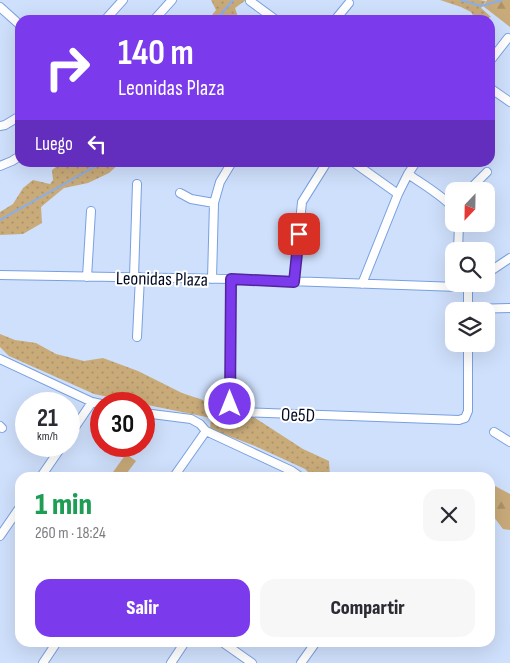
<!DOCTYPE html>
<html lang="es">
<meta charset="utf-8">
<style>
:root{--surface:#fff;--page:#f7f7f7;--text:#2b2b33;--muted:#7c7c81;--accent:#7c3aed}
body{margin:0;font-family:"Sofia Sans Condensed",sans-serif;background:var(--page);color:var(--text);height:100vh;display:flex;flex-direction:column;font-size:19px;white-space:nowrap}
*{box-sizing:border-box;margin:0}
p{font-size:16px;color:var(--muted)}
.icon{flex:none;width:28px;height:28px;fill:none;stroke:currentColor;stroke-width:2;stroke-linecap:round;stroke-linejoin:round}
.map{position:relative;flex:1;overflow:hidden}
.side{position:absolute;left:15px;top:472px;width:480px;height:175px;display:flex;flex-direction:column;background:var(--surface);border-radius:15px;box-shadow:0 5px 20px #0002}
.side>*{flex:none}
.banner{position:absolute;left:15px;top:15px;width:480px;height:152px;border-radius:15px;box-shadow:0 5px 20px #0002;background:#7c3aed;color:#fff;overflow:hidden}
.needle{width:32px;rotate:202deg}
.tools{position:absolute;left:445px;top:182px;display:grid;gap:10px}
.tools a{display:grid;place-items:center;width:50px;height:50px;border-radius:10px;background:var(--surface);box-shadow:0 5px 20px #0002;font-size:25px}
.speed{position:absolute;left:15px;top:392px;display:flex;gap:10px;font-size:25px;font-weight:700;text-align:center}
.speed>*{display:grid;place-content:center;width:65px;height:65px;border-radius:50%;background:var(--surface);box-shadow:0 5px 20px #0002;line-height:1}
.speed small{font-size:12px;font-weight:400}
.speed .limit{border:8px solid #d22;background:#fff;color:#111}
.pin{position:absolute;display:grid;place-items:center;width:42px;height:42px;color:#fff;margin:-21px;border-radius:10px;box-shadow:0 2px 8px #0006}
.me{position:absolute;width:55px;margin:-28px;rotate:0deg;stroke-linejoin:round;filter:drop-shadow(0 0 4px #0008)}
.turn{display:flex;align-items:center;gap:18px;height:105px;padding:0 20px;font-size:22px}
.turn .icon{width:65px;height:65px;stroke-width:2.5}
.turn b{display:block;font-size:35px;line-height:42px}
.then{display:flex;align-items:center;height:48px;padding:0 20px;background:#0003;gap:10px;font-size:19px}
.round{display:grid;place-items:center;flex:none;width:52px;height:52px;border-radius:15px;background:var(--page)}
.headline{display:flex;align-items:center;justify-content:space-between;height:85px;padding:0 20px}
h1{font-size:30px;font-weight:800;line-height:38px;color:#1e9e55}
.button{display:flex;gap:10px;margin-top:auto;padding:10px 20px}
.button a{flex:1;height:58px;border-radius:15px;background:var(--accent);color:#fff;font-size:20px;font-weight:800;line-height:58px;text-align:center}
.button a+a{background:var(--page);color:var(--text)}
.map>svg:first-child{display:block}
.grass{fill:url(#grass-dots)}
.forest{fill:url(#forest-firs)}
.garden{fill:#c9ab7a}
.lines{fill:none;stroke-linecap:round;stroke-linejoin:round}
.stream{stroke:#86aff2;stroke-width:2}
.minor-casing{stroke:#78a0e1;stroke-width:10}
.minor{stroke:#fff;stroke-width:8}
.route-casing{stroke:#51269a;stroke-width:12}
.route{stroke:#7c3aed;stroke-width:9}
.labels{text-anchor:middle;stroke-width:4;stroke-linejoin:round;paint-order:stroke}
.street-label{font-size:19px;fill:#020b23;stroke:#fff}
</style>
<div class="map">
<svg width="510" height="663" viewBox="0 0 510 663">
<defs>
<pattern id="grass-dots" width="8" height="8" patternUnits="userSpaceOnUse" patternTransform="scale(1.25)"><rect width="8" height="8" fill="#c9ab7a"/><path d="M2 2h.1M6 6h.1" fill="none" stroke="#ab9269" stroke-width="1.8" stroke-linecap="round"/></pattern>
<pattern id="forest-firs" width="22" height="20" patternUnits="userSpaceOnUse" patternTransform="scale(1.25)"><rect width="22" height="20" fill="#c9ab7a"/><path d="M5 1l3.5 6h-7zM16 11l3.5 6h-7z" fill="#ab9269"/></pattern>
</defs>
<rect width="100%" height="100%" fill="#cfe0fc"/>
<path class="grass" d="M 211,0 L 246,0 L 235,8 L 239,20 L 208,20 L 216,10 Z
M 440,0 L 479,0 L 486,1 L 481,8 L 491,17 L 482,20 L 476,20 L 471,12 L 461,7 Z
M 61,163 L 120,163 L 109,173 L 88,183 L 64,188 L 41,207 L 42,223 L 23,234 L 0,235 L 0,212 L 13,204 L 23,188 L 33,180 L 50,184 L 53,180 L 52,170 Z
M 0,334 L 15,340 L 36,343 L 56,354 L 84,361 L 103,358 L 138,371 L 182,393 L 203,400 L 213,412 L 225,412 L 252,416 L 303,449 L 329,461 L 330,477 L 313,477 L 305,469 L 255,446 L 210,429 L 211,418 L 94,394 L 9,356 L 0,347 Z"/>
<path class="forest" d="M 487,0 L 510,0 L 510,27 L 483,6 Z
M 490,485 L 495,486 L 510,494 L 510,530 L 503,529 L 490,512 Z"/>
<path class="garden" d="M 126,454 L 136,461 L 124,477 L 121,477 L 113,472 Z"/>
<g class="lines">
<path class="stream" d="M 461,0 L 481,6 L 502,0
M 216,20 L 233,0
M 0,220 L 96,166 L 99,162"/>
<g class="minor-casing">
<path id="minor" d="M 250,1 L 276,20
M 0,7 L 20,25
M 105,20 L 123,0
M 154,20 L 172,0
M 335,20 L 349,3
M 490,61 L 508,38
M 490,88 L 510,102
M 0,126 L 5,125 L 20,116
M 353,162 L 398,194
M 0,166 L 12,161 L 20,156
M 408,174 C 421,183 445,197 454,209
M 468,191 L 487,172
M 180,193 L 191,199 L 214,203
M 458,251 L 459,224
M 486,274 L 510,258
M 0,275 L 231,279 L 458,287 L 468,287 L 473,284
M 87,277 L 91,211
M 134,277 L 137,184
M 212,279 L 214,203 L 220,182 L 232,162
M 231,279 L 230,404 L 232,410 L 237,412 L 459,420 L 465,418 L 468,411 L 468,344
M 294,282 L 302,202 L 327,162
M 362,284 L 398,194 L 408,174 L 416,162
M 468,309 L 510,308
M 468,311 L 468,287
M 137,337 L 140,277
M 0,359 L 92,402 L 101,404
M 144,413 L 191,419 L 200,424 L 206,431 L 292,471 L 302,478
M 0,426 L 2,428
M 494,432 L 510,442
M 69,436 L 92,402
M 40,478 L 62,446
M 173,478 L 206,431
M 0,536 L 20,507
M 222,642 L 252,663
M 43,663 L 57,642
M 171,663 L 185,642
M 301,663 L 316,642"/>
</g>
<use href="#minor" class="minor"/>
</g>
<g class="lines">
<g class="route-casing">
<path id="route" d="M 230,404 L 231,279 L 294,282 L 299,234"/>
</g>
<use href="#route" class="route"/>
</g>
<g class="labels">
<g class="street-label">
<text transform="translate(162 278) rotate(1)" y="7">Leonidas Plaza</text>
<text transform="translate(298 414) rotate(2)" y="7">Oe5D</text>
</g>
</g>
</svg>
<div class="tools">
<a><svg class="needle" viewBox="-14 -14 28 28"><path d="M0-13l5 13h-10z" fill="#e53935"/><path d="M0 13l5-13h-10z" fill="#7c7c81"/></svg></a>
<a><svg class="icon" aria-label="search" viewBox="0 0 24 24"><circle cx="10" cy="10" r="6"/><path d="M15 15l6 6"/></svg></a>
<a><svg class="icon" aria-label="layers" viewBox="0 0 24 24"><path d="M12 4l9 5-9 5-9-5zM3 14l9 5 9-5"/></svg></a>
</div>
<div class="speed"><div>21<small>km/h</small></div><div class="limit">30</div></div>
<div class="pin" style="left:299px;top:234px;background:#d93025"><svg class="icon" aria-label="arrive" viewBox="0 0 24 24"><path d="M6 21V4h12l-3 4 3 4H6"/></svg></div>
<svg class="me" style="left:230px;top:404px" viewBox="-20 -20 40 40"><circle r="17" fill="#7c3aed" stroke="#fff" stroke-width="3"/><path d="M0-11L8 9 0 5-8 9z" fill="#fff"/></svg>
<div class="banner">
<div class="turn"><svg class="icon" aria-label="right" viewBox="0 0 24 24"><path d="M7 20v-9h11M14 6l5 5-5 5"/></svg><div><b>140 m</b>Leonidas Plaza</div></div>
<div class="then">Luego<svg class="icon" aria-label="left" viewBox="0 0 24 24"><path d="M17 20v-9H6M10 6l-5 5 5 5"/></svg></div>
</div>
<section class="side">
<div class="headline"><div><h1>1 min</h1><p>260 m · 18:24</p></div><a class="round"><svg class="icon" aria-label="close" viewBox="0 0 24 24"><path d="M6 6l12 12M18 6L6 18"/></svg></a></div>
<div class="button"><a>Salir</a><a>Compartir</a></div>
</section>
</div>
